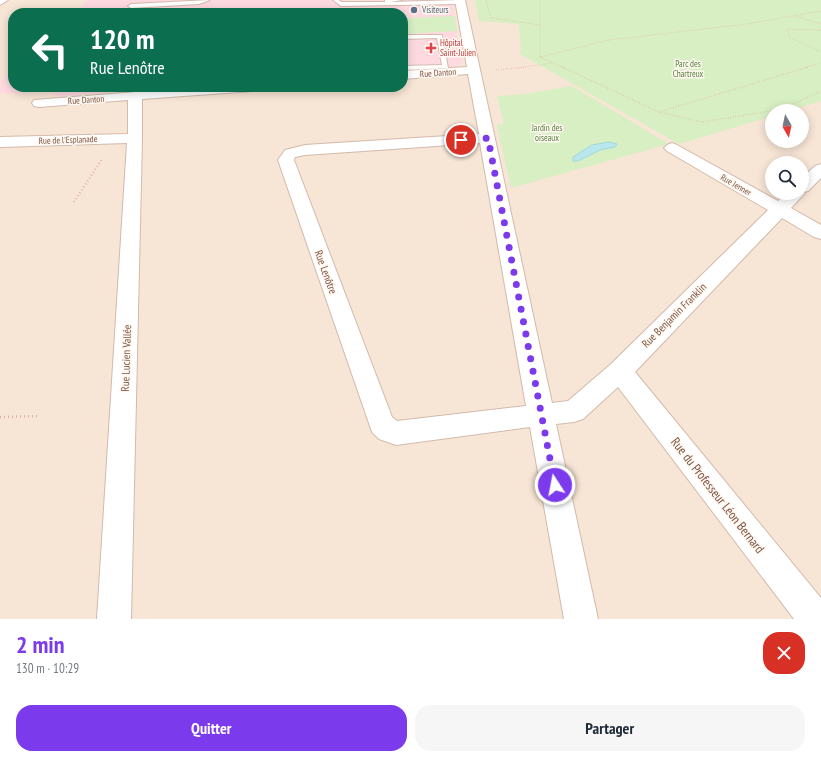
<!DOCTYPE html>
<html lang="fr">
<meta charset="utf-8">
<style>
:root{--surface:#fff;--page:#f6f6f7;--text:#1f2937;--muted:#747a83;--accent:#7c3aed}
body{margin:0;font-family:"PT Sans Narrow",sans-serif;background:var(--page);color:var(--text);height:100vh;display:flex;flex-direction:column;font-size:15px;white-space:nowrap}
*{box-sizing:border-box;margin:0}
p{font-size:13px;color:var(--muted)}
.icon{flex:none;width:22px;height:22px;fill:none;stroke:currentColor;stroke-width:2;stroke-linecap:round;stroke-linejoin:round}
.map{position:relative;height:619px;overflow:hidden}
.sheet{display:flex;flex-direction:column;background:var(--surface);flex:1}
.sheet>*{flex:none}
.guide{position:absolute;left:8px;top:8px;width:400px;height:84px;border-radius:16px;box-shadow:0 2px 10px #0003;background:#0b6e4f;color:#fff;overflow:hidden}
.needle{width:26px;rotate:171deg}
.fabs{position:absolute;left:765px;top:104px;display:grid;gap:8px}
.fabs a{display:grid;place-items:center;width:44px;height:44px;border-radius:50%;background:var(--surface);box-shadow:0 2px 10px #0003;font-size:20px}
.pin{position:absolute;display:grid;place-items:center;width:34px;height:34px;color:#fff;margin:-17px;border:2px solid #fff;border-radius:50%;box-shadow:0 1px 4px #0007}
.me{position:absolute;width:44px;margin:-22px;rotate:349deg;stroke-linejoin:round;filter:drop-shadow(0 0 3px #0008)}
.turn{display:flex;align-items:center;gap:14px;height:84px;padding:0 16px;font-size:18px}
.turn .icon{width:52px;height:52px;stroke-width:2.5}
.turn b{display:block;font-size:28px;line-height:34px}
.round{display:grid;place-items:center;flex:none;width:42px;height:42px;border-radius:16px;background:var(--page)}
.summary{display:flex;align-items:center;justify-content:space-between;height:68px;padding:0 16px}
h1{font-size:24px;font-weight:700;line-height:30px;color:var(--accent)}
.button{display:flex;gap:8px;margin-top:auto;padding:8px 16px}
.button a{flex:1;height:46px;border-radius:16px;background:var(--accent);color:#fff;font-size:16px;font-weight:700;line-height:46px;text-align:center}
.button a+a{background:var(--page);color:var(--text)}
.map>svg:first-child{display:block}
.residential{fill:#f7e5d5;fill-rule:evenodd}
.medical{fill:#fedae0}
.green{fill:#d8efc4}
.water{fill:#b9e7eb;stroke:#9ed9de}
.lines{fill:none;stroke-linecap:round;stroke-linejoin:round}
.service-casing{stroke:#d3baab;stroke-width:2}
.minor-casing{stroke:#d3baab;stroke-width:2}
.path-far3{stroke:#ddb29e;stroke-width:1;stroke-dasharray:0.5 1.5;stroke-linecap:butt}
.path-far2{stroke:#ddb29e;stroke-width:1.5;stroke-dasharray:0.5 2;stroke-linecap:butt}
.path-far1{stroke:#ddb29e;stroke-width:2;stroke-dasharray:1 2.5;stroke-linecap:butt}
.path{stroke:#ddb29e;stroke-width:2.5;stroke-dasharray:1 3;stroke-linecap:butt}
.service{fill:#fff;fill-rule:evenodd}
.minor{fill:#fff;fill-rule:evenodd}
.route{stroke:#7c3aed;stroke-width:7;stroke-dasharray:0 12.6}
.service-dot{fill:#5c6f8a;stroke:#fff8f0;stroke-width:1.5}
.health-dot{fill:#e0444e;stroke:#fff8f0;stroke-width:1.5}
.labels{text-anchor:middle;stroke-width:3;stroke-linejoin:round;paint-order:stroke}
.far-service-label{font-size:9px;fill:#4e5e75;stroke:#fff8f0;text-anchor:start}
.far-health-label{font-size:9px;fill:#be3a42;stroke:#fff8f0;text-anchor:start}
.far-park-label{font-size:9px;fill:#537d3c;stroke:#fff8f0}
.far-street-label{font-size:9px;fill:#7d5748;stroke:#fff8f0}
.street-label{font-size:11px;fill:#7d5748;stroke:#fff8f0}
.near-street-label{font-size:13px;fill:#7d5748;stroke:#fff8f0}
</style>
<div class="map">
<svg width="821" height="619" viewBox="0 0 821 619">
<rect width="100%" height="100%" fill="#fff4e8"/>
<path class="residential" d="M 0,0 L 821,0 L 821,619 L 0,619 ZM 13,13 L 403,13 L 403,87 L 13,87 ZM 772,111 L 802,111 L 802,141 L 772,141 ZM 772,163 L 802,163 L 802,193 L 772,193 Z"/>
<path class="medical" d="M 88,0 L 344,0 L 345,2 L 371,0 L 452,0 L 462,64 L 454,68 L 403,72 L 403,13 L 74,13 Z
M 13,70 L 13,87 L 202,87 L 149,91 L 147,89 L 130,90 L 57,97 L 48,91 L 0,94 L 0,82 Z"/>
<path class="green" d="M 475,0 L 821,0 L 821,101 L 788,111 L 772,111 L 772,116 L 679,144 L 520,54 L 521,49 L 519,24 L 479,21 Z
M 455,16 L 457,31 L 403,34 L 403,18 Z
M 572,86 L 669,144 L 511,188 L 497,125 L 504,124 L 497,96 L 525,94 Z"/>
<path class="water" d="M 609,142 L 617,144 L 615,147 L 600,150 L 578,161 L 573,161 L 573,157 L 592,145 Z"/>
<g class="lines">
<g class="service-casing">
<path id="service" d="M 210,0 L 199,4 L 131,8 L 128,6 L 131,4 Z
M 333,0 L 338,0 L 342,2 L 385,2 L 385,0 L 402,0 L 390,2 L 460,0 L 463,2 L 460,4 L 341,6 Z
M 403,35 L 442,35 L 448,68 L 403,70 L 403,66 L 442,65 L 437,38 L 403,39 Z
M 135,87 L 141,87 L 139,96 L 135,98 L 131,96 Z"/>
</g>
<g class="minor-casing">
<path id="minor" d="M 0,0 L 8,0 L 0,5 Z
M 455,0 L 465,0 L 552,403 L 568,401 L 611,364 L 768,210 L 667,151 L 664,148 L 667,145 L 672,143 L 677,145 L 778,201 L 786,193 L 802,193 L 802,178 L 815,166 L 821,164 L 821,178 L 808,191 L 804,192 L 805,193 L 791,208 L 821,225 L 821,239 L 814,237 L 782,218 L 635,372 L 821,598 L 821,619 L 794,619 L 618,387 L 583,419 L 574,422 L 556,424 L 598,619 L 564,619 L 530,427 L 396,445 L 379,439 L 372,432 L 278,160 L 285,150 L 305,145 L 479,134 L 468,74 L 403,79 L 403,71 L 467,67 ZM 480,143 L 526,406 L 397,421 L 392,417 L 294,160 L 295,157 L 305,155 Z
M 201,87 L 259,87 L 258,90 L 253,91 L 142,99 L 142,138 L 131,619 L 97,619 L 127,143 L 0,147 L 0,137 L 128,134 L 128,100 L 39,107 L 34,106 L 32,103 L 34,100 Z"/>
</g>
<path class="path-far3" d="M 486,0 L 491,18 L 540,25
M 540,0 L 540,57
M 795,16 L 821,24
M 821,30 L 787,29 L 789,37 L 821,52
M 540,57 L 564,68
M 540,57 L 609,40 L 747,24 L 821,11
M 519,68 L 552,63
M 804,68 L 821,63"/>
<path class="path-far2" d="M 562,67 L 659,112 L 702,122 L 783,109 L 821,91
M 496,70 L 526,67
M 659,112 L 808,67"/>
<path class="path-far1" d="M 74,202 L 102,159"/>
<path class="path" d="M 0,417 L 40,416"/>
<use href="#service" class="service"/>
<use href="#minor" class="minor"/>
</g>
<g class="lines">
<path class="route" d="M 461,140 L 488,138 L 555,485"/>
</g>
<circle class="service-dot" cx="414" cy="10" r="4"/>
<path class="health-dot" d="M429 42h4v4h4v4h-4v4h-4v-4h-4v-4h4z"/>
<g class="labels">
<g class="far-service-label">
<text x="422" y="13">Visiteurs</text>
</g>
<g class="far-health-label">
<text x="440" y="46">Hôpital<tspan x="440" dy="10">Saint-Julien</tspan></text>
</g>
<g class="far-park-label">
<text x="688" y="67">Parc des<tspan x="688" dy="10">Chartreux</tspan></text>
<text x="547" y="131">Jardin des<tspan x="547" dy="10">oiseaux</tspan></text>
</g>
<g class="far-street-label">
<text transform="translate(438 73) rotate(-4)" y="3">Rue Danton</text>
<text transform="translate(86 100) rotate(-4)" y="3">Rue Danton</text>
<text transform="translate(68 140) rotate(-2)" y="3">Rue de l'Esplanade</text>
<text transform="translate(736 185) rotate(30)" y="3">Rue Jenner</text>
</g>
<g class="street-label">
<text transform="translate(326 272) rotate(70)" y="4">Rue Lenôtre</text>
<text transform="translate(674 315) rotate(-45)" y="4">Rue Benjamin Franklin</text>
<text transform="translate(126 358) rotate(-88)" y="4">Rue Lucien Vallée</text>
</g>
<g class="near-street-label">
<text transform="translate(718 495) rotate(52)" y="5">Rue du Professeur Léon Bernard</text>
</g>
</g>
</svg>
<div class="fabs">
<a><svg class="needle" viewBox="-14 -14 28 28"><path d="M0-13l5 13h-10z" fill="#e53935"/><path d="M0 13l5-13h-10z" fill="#747a83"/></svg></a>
<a><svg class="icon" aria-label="search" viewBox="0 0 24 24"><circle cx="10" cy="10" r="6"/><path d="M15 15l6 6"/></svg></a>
</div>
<div class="pin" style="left:461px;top:140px;background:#d93025"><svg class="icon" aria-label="arrive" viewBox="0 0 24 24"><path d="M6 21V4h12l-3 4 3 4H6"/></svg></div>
<svg class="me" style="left:555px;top:485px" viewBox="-20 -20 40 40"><circle r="17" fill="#7c3aed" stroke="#fff" stroke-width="3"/><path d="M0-11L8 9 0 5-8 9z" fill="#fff"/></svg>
<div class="guide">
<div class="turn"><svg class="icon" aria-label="left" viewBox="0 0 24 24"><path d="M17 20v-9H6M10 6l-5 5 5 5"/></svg><div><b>120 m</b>Rue Lenôtre</div></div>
</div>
</div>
<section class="sheet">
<div class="summary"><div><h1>2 min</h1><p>130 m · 10:29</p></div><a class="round" style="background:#d93025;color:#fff"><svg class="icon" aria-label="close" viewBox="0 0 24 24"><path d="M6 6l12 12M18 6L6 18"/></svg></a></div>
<div class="button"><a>Quitter</a><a>Partager</a></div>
</section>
